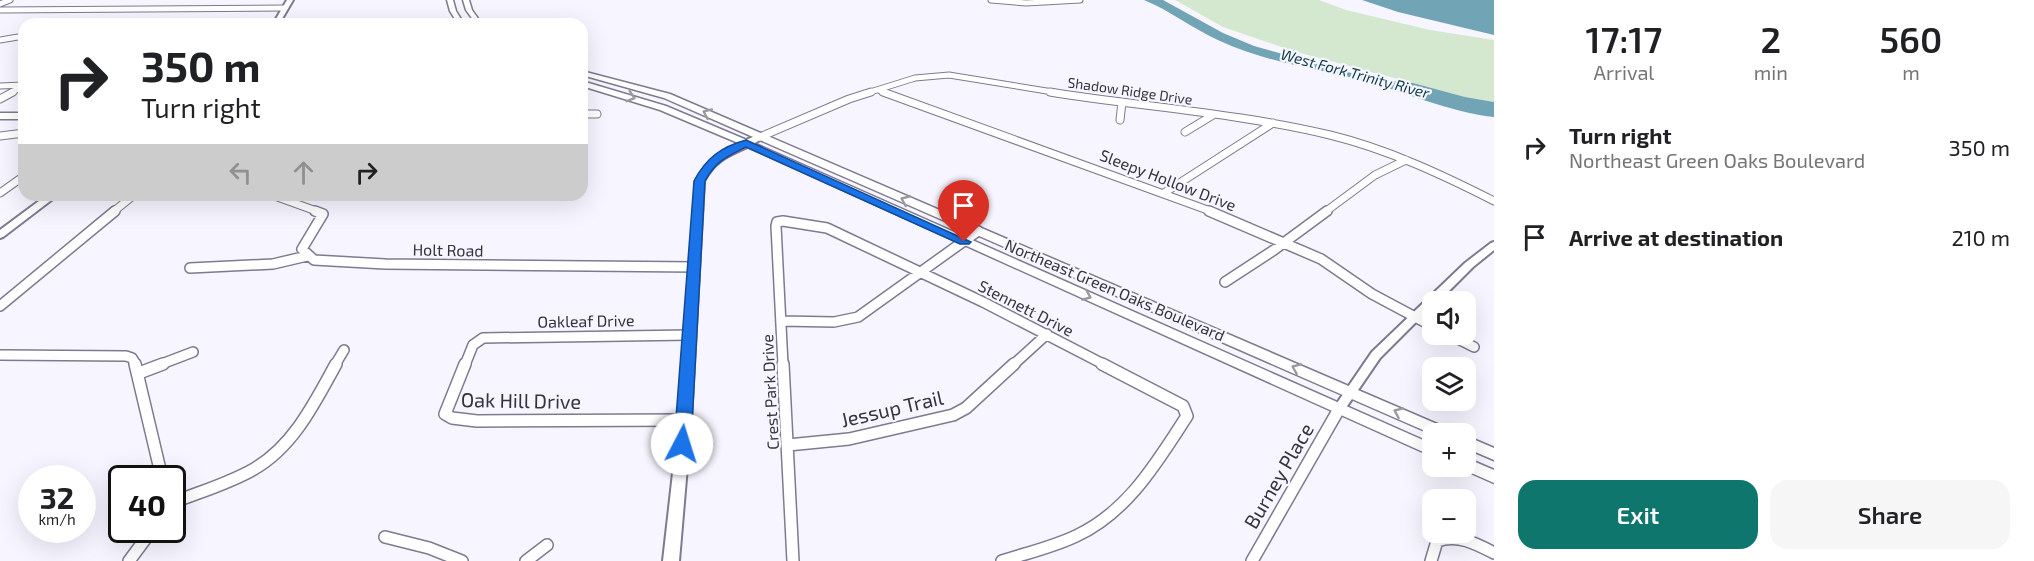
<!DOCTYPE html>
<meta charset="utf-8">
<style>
:root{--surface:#fff;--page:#f6f6f6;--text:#202124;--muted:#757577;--accent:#0f766e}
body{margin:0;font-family:"Exo 2",sans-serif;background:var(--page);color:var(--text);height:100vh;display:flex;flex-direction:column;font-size:22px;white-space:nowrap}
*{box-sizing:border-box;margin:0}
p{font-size:20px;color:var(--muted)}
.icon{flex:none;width:33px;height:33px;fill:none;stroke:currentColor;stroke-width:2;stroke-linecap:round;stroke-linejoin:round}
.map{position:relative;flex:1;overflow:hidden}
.side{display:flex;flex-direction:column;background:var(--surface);width:540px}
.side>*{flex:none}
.guide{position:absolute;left:18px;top:18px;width:570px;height:183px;border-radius:18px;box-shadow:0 6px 24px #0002;background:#fff;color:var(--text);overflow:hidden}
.buttons{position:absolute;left:1422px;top:291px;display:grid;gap:12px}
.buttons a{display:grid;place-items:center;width:54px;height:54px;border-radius:12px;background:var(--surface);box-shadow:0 6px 24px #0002;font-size:30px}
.speed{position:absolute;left:18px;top:465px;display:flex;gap:12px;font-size:30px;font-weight:700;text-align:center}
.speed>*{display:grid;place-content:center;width:78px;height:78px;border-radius:50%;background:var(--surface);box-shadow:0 6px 24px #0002;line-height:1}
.speed small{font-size:15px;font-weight:400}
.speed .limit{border:3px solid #111;border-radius:9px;background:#fff;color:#111}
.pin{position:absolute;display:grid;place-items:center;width:51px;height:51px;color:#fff;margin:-62px -26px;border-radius:50% 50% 50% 0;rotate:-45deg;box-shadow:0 0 6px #0007}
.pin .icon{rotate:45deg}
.me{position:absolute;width:66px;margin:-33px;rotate:5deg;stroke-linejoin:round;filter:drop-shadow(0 0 4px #0008)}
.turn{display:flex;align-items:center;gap:21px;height:126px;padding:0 24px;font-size:27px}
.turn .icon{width:78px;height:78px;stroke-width:2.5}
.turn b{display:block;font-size:42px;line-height:51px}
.lanes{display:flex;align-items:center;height:57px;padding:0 24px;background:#0003;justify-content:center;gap:30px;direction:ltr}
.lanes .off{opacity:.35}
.eta{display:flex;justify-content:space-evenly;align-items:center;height:102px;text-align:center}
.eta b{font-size:36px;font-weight:600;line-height:42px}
.action{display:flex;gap:12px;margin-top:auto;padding:12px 24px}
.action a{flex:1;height:69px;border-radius:18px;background:var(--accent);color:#fff;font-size:24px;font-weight:600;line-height:69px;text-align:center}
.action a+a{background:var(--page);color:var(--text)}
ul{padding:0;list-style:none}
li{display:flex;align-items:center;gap:18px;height:90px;padding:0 24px}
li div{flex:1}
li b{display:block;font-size:22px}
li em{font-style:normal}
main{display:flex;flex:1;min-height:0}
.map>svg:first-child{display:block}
.green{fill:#d3e8cf}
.water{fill:#71a4b4}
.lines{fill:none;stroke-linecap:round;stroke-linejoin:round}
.minor-far3-casing{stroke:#7e7a90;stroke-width:7}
.minor-far2-casing{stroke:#7e7a90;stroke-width:9}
.minor-far1-casing{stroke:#7e7a90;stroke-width:12}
.minor-casing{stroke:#7e7a90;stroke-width:14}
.tertiary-casing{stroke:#7e7a90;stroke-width:4}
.secondary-casing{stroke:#7e7a90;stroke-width:3}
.minor-far3{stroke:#fff;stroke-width:5}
.minor-far2{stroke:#fff;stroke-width:7}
.minor-far1{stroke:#fff;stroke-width:9}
.minor{stroke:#fff;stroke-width:11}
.tertiary{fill:#fff;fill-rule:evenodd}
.secondary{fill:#fff;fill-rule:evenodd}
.oneway{stroke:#9a999e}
.route{fill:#1a73e8;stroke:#114b97;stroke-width:1.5}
.labels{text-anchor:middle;stroke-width:4.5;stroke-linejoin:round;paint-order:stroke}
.far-street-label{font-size:14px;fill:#35333d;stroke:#f7f5ff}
.far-water-label{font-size:15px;font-style:italic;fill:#0b3b47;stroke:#f7f5ff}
.street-label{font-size:16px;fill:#35333d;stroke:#f7f5ff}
.near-street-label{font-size:20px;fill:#35333d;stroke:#f7f5ff}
</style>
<main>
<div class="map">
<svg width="1494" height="561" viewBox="0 0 1494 561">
<rect width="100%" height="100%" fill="#f7f5ff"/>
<path class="green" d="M 1175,0 L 1319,0 L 1346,10 L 1430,30 L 1494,40 L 1494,102 L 1465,97 L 1293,51 L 1223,27 Z"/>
<path class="water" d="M 1144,0 L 1163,0 L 1223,33 L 1254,46 L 1373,79 L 1413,83 L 1465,97 L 1494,102 L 1494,117 C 1448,112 1406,92 1362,80 C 1314,68 1265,62 1220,41 C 1193,29 1171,11 1144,0 Z
M 1362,0 L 1494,0 L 1494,35 L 1398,12 Z"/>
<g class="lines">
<g class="minor-far3-casing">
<path id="minor-far3" d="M 991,0 L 1026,3 L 1080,0
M 0,4 L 10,0
M 0,10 L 285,8
M 0,40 L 24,36
M 0,86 L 22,85
M 878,90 L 887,93
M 10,93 L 24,86
M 867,93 L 915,78 L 949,75 L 1059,93"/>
</g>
<g class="minor-far2-casing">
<path id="minor-far2" d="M 883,92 L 1213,212
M 1050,92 C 1143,107 1238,113 1330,135 C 1387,149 1441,174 1494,201
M 0,99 L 13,92
M 582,114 L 597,114
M 1120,120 L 1122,102
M 1185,132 L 1213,115
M 0,136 L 24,133
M 760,137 L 849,99 L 871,92
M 0,193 L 24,176
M 1164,193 L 1273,123
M 272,195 L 319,212
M 491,195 L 522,195
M 113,212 L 134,195
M 1325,212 L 1375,175 L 1406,160"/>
</g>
<g class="minor-far1-casing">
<path id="minor-far1" d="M 315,211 L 323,214 L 302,249 L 314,260 L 385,264 L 695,267
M 1209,211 L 1321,259 L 1372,294 L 1432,326
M 190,268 L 273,264 L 307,256
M 1225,282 L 1274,250 L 1327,211
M 0,306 L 115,211
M 781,321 L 834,322 L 858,317 L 978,231
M 1448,334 L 1474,347
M 0,355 L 126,356 L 132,358 L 136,365
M 159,365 L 193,352
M 335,365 L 344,350
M 465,365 L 473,345 L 483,338 L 690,335
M 783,365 L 776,226 L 777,222 L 783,221 L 827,228 L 983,302 L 1105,365
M 1013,365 L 1047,334"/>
</g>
<g class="minor-casing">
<path id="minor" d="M 135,364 L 162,478
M 465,364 L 445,414 L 452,418 L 477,421 L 685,420
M 783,364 L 793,561
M 139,373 L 163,364
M 788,445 L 849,439 L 953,415 L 966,408 L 1014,364
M 172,503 C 199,492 228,484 254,469 C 294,446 315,402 336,364
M 385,537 L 429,548 L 462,561
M 129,561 L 152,530
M 526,561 L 547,545
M 1002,561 C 1027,553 1053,547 1076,536 C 1128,512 1157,462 1187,416 L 1183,406 L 1102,364
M 1252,561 L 1339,409
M 1431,561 L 1437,541 C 1458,534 1475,543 1494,553"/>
</g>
<g class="tertiary-casing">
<path id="tertiary" d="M 287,0 L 293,0 L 279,24 L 273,24 Z
M 757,135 L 760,135 L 764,137 C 742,154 719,152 704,181 L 691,420 L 679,561 L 663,561 L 679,420 L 696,181 C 709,155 732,147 757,135 Z
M 47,195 L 58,195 L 3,237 L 0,238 L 0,230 Z
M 1494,242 L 1494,250 L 1473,267 L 1438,302 L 1432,302 L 1432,306 L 1380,358 L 1343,412 L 1339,414 L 1335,412 L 1333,409 L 1335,406 L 1372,352 L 1465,263 L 1491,243 Z"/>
</g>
<g class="secondary-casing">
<path id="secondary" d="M 447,0 L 453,0 L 456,11 L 464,24 L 458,24 L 450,11 Z
M 463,0 L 469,0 L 472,10 L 482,24 L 476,24 L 466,10 Z
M 582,71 L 670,94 L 1451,430 L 1453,434 L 1432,434 L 664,98 L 582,75 Z
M 582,81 L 666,106 L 749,141 L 1432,444 L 1432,456 L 743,145 L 660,110 L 582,86 Z
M 0,113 L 24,113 L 24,119 L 0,119 Z
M 1466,436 L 1494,448 L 1494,460 L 1466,448 Z
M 1466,458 L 1494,470 L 1494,483 L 1460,468 L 1460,466 L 1466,466 Z"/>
</g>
<use href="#minor-far3" class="minor-far3"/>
<use href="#minor-far2" class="minor-far2"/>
<use href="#minor-far1" class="minor-far1"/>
<use href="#minor" class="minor"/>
<use href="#tertiary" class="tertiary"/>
<use href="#secondary" class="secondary"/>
</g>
<defs><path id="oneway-chevron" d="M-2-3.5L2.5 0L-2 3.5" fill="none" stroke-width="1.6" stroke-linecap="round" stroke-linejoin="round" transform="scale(1.5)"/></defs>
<g class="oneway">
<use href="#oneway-chevron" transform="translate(631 97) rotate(17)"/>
<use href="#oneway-chevron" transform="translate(707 113) rotate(-156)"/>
<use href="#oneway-chevron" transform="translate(905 200) rotate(-157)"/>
<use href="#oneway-chevron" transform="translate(1087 296) rotate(24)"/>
<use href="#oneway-chevron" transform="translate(1296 368) rotate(-157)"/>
<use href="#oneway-chevron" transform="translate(1398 412) rotate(-156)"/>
</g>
<path class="route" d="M 746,140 L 971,242 L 969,244 L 960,244 L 746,147 C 726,157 716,161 705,181 L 691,444 L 688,448 L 682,450 L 676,448 L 674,444 L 694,181 C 706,158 721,147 746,140 Z"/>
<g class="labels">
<g class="far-street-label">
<text transform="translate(1130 91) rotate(8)" y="5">Shadow Ridge Drive</text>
</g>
<g class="far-water-label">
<text transform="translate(1355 74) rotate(15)" y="5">West Fork Trinity River</text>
</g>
<g class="street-label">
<text transform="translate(1168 180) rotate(21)" y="6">Sleepy Hollow Drive</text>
<text transform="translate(448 250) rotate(1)" y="6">Holt Road</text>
<text transform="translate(1115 290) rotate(23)" y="6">Northeast Green Oaks Boulevard</text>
<text transform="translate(1026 308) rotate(27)" y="6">Stennett Drive</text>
<text transform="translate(586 321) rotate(-1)" y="6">Oakleaf Drive</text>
<text transform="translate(770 392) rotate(-93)" y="6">Crest Park Drive</text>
</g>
<g class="near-street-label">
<text transform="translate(521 401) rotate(1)" y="7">Oak Hill Drive</text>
<text transform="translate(892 409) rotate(-13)" y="7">Jessup Trail</text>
<text transform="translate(1279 476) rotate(-60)" y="7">Burney Place</text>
</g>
</g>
</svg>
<div class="buttons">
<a><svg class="icon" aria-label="sound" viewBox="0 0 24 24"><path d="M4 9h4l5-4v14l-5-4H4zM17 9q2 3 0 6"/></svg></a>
<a><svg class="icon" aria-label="layers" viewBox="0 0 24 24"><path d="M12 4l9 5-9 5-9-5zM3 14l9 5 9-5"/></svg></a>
<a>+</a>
<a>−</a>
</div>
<div class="speed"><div>32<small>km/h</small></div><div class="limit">40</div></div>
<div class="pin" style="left:964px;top:242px;background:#d93025"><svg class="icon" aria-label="arrive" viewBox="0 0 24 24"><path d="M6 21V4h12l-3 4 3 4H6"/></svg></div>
<svg class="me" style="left:682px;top:444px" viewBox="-20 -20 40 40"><circle r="19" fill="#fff"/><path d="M0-13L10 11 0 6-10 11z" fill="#1a73e8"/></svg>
<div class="guide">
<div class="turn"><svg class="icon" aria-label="right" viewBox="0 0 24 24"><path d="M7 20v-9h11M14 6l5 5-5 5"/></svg><div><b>350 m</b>Turn right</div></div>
<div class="lanes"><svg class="icon off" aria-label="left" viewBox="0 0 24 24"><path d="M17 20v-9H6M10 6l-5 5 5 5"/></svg><svg class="icon off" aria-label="ahead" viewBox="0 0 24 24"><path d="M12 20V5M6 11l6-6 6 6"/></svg><svg class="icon" aria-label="right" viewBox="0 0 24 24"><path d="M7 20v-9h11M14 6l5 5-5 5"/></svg></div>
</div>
</div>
<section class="side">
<div class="eta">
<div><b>17:17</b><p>Arrival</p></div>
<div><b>2</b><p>min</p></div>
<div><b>560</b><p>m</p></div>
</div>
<ul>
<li><svg class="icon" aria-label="right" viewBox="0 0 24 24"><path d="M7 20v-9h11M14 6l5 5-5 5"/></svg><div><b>Turn right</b><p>Northeast Green Oaks Boulevard</p></div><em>350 m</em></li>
<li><svg class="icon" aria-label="arrive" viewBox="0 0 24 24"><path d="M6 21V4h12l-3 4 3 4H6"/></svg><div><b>Arrive at destination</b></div><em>210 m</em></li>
</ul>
<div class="action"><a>Exit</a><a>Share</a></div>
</section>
</main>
